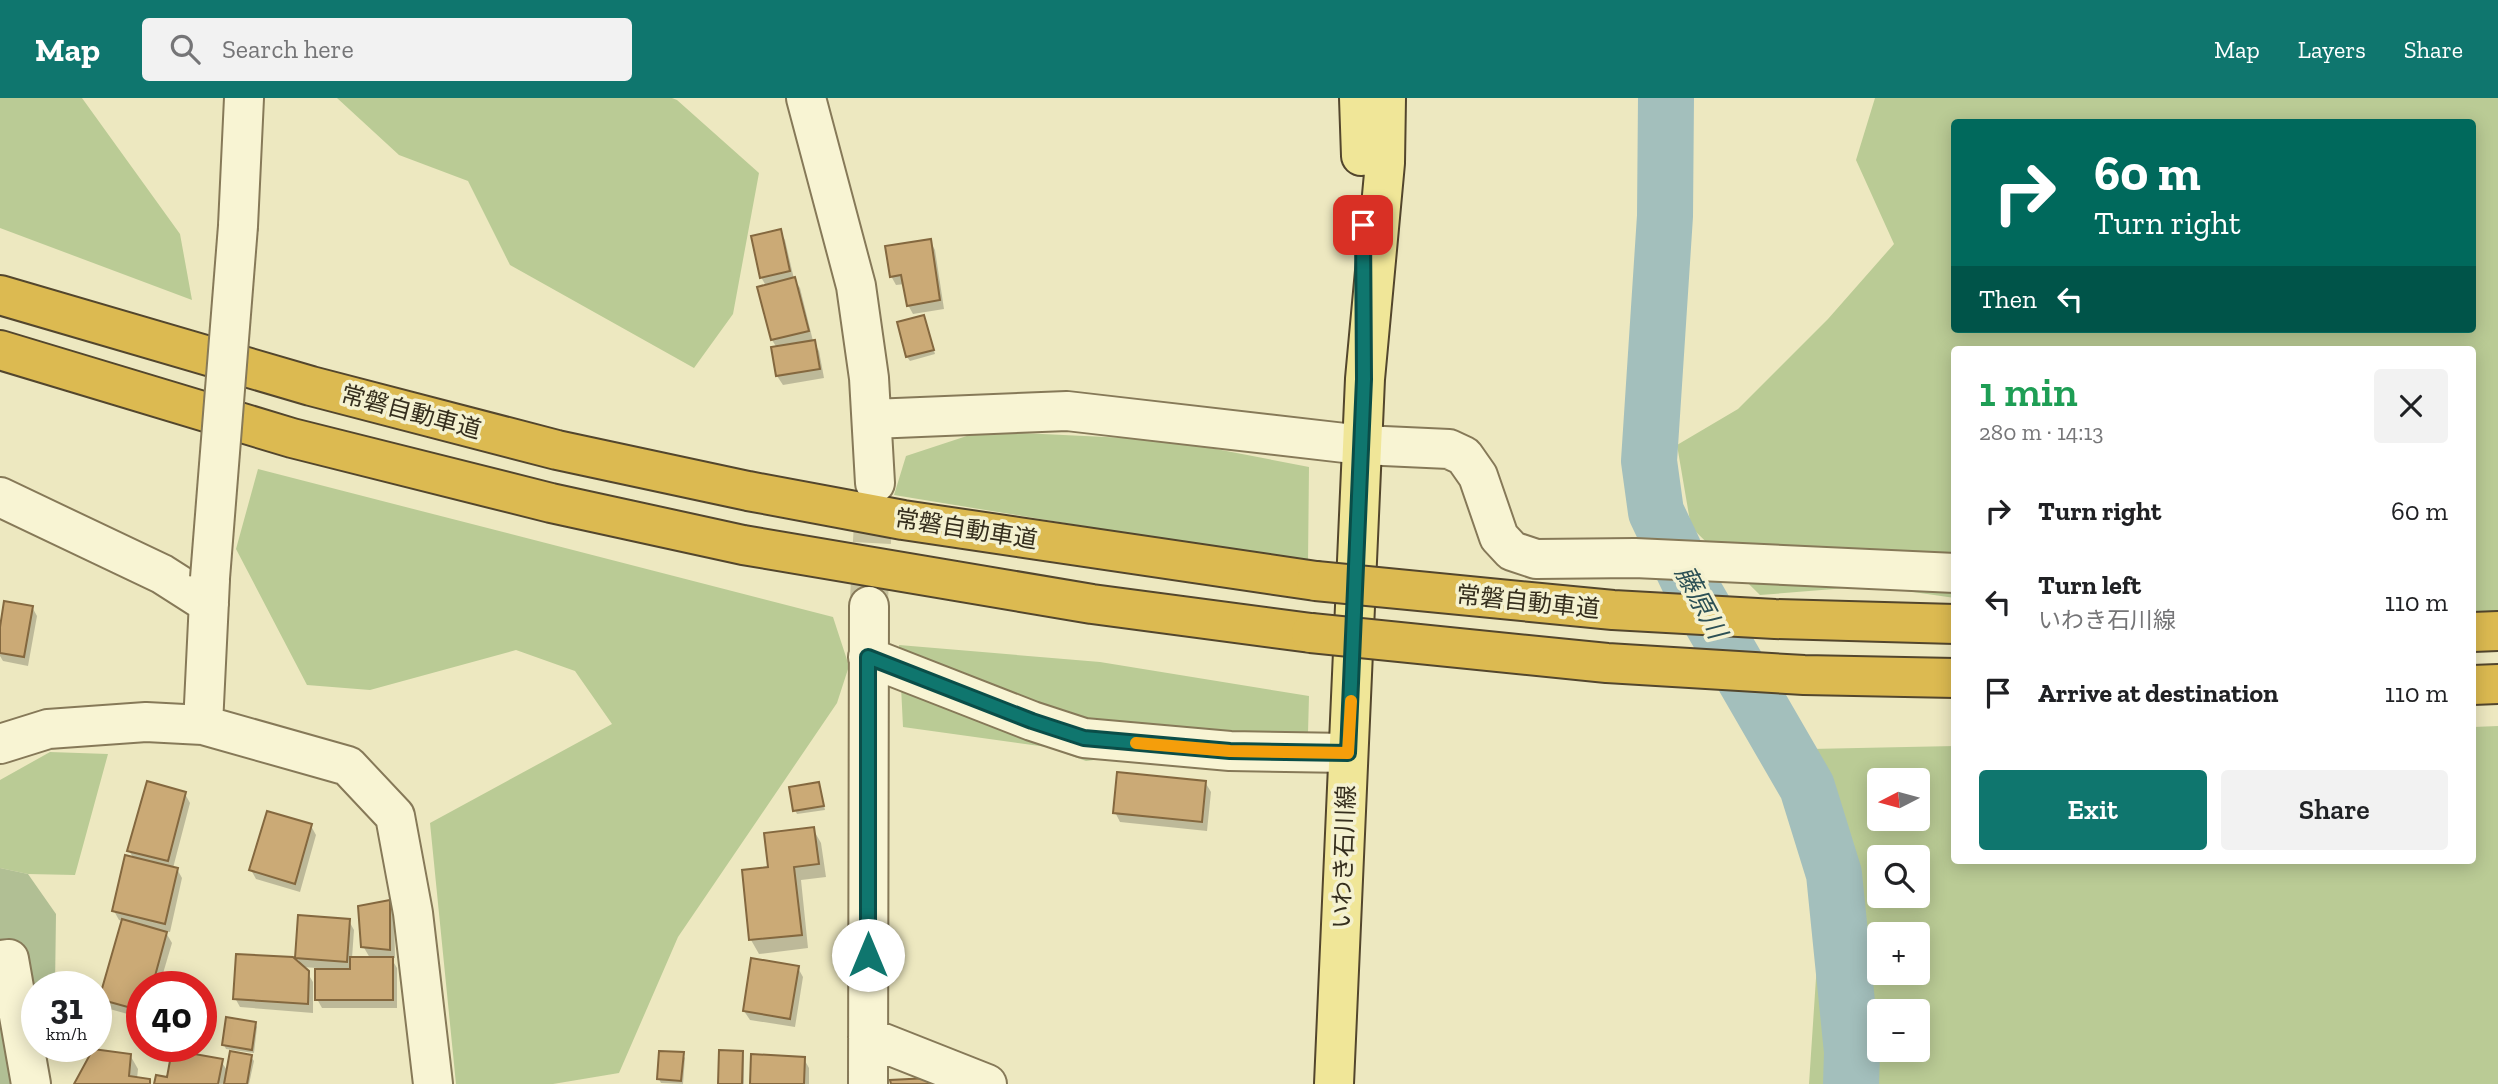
<!DOCTYPE html>
<meta charset="utf-8">
<style>
:root{--surface:#fff;--page:#f2f2f2;--text:#202124;--muted:#757577;--accent:#0f766e}
body{margin:0;font-family:"Zilla Slab","Noto Sans JP",serif;background:var(--page);color:var(--text);height:100vh;display:flex;flex-direction:column;font-size:26px;white-space:nowrap}
*{box-sizing:border-box;margin:0}
p{font-size:23px;color:var(--muted)}
.icon{flex:none;width:38px;height:38px;fill:none;stroke:currentColor;stroke-width:2;stroke-linecap:round;stroke-linejoin:round}
.map{position:relative;flex:1;overflow:hidden}
.drawer{position:absolute;left:1951px;top:248px;width:525px;height:518px;display:flex;flex-direction:column;background:var(--surface);border-radius:7px;box-shadow:0 4px 18px #0003}
.drawer>*{flex:none}
.top-card{position:absolute;left:1951px;top:21px;width:525px;height:214px;border-radius:7px;box-shadow:0 4px 18px #0003;background:#00695c;color:#fff;overflow:hidden}
.needle{width:46px;rotate:264deg}
.fabs{position:absolute;left:1867px;top:670px;display:grid;gap:14px}
.fabs a{display:grid;place-items:center;width:63px;height:63px;border-radius:7px;background:var(--surface);box-shadow:0 4px 18px #0003;font-size:35px}
.speed{position:absolute;left:21px;top:873px;display:flex;gap:14px;font-size:35px;font-weight:700;text-align:center}
.speed>*{display:grid;place-content:center;width:91px;height:91px;border-radius:50%;background:var(--surface);box-shadow:0 4px 18px #0003;line-height:1}
.speed small{font-size:18px;font-weight:400}
.speed .limit{border:10px solid #d22;background:#fff;color:#111}
.pin{position:absolute;display:grid;place-items:center;width:60px;height:60px;color:#fff;margin:-30px;border-radius:14px;box-shadow:0 4px 10px #0006}
.me{position:absolute;width:77px;margin:-38px;rotate:0deg;stroke-linejoin:round;filter:drop-shadow(0 0 5px #0008)}
.turn{display:flex;align-items:center;gap:24px;height:147px;padding:0 28px;font-size:32px}
.turn .icon{width:91px;height:91px;stroke-width:2.5}
.turn b{display:block;font-size:49px;line-height:60px}
.then{display:flex;align-items:center;height:66px;padding:0 28px;background:#0003;gap:14px;font-size:26px}
.round{display:grid;place-items:center;flex:none;width:74px;height:74px;border-radius:7px;background:var(--page)}
.headline{display:flex;align-items:center;justify-content:space-between;height:119px;padding:0 28px}
h1{font-size:42px;font-weight:600;line-height:52px;color:#1e9e55}
.primary-button{display:flex;gap:14px;margin-top:auto;padding:14px 28px}
.primary-button a{flex:1;height:80px;border-radius:7px;background:var(--accent);color:#fff;font-size:28px;font-weight:600;line-height:80px;text-align:center}
.primary-button a+a{background:var(--page);color:var(--text)}
ul{padding:0;list-style:none}
li{display:flex;align-items:center;gap:21px;height:91px;padding:0 28px}
li div{flex:1}
li b{display:block;font-size:26px}
li em{font-style:normal}
header{display:flex;align-items:center;gap:42px;box-sizing:border-box;height:98px;padding:0 35px;background:var(--accent);color:#fff}
header strong{font-size:33px}
nav{display:flex;gap:38px;margin-inline-start:auto;font-size:24px}
.search{width:490px;height:63px;background:var(--page);display:flex;align-items:center;gap:18px;box-sizing:border-box;padding:0 24px;border-radius:7px;color:var(--muted);font-size:26px}
.map>svg:first-child{display:block}
.green{fill:#bacb95;fill-rule:evenodd}
.cemetery{fill:#b1bf94}
.shadow{fill:#0003}
.lines{fill:none;stroke-linecap:round;stroke-linejoin:round}
.river{stroke:#a3bfbc;stroke-width:56}
.building{fill:#cbaa76;stroke:#84683f;stroke-width:2}
.minor-tunnel{stroke:#c8c39f;stroke-width:38;stroke-dasharray:38 19;stroke-linecap:butt}
.minor-casing{stroke:#867958;stroke-width:42}
.major-casing{stroke:#53462d;stroke-width:42}
.highway-casing{stroke:#53462d;stroke-width:42}
.minor{stroke:#f8f4d3;stroke-width:38}
.major{stroke:#f0e698;stroke-width:38}
.highway{stroke:#dcba51;stroke-width:38}
.minor-bridge-casing{stroke:#867958;stroke-width:42;stroke-linecap:butt}
.highway-bridge-casing{stroke:#53462d;stroke-width:42;stroke-linecap:butt}
.minor-bridge{stroke:#f8f4d3;stroke-width:38}
.highway-bridge{stroke:#dcba51;stroke-width:38}
.route-casing{stroke:#0a4d48;stroke-width:18}
.route{stroke:#0f766e;stroke-width:12}
.slow{stroke:#f59e0b;stroke-width:12}
.labels{text-anchor:middle;stroke-width:7;stroke-linejoin:round;paint-order:stroke}
.street-label{font-size:24px;fill:#352e1d;stroke:#f4f1d0}
.water-label{font-size:26px;font-style:italic;fill:#2c5055;stroke:#f4f1d0}
</style>
<header>
<strong>Map</strong>
<div class="search"><svg class="icon" aria-label="search" viewBox="0 0 24 24"><circle cx="10" cy="10" r="6"/><path d="M15 15l6 6"/></svg>Search here</div>
<nav><a>Map</a><a>Layers</a><a>Share</a></nav>
</header>
<div class="map">
<svg width="2498" height="986" viewBox="0 0 2498 986">
<rect width="100%" height="100%" fill="#ede8c0"/>
<path class="green" d="M 0,0 L 82,0 L 180,136 L 192,202 L 0,130 Z
M 337,0 L 672,0 L 677,2 L 759,75 L 733,216 L 694,270 L 510,167 L 468,83 L 399,57 Z
M 1875,0 L 2498,0 L 2498,514 L 2473,514 L 2473,252 L 1955,252 L 1955,500 L 1871,488 L 1760,497 L 1691,429 L 1677,347 L 1738,311 L 1828,221 L 1894,146 L 1856,62 ZM 1955,24 L 2473,24 L 2473,231 L 1955,231 Z
M 982,333 L 1169,342 L 1309,369 L 1308,465 L 894,397 L 906,358 Z
M 258,371 L 833,519 L 849,568 L 837,605 L 678,839 L 619,975 L 553,986 L 456,986 L 430,725 L 612,626 L 575,573 L 516,552 L 370,592 L 307,587 L 236,451 Z
M 899,547 L 1100,564 L 1309,598 L 1308,635 L 1086,663 L 1047,649 L 903,629 Z
M 2498,628 L 2498,986 L 1809,986 L 1818,850 L 1810,651 L 1955,648 L 1955,763 L 2473,763 L 2473,629 ZM 1918,682 L 1918,721 L 1880,721 L 1880,682 ZM 1880,760 L 1918,760 L 1918,798 L 1880,798 ZM 1918,836 L 1918,875 L 1880,875 L 1880,836 ZM 1880,914 L 1918,914 L 1918,952 L 1880,952 Z
M 50,654 L 108,656 L 75,777 L 28,776 L 0,770 L 0,682 Z"/>
<path class="cemetery" d="M 0,770 L 28,776 L 56,816 L 55,889 L 37,889 L 37,924 L 42,986 L 0,986 Z"/>
<path class="shadow" d="M 780,133 L 785,142 L 794,181 L 800,190 L 813,243 L 819,253 L 824,280 L 783,287 L 777,278 L 777,250 L 772,242 L 759,190 L 766,188 L 761,179 Z
M 930,143 L 935,152 L 944,211 L 913,216 L 908,207 L 905,186 L 896,187 L 891,178 Z
M 924,219 L 935,256 L 910,263 L 907,259 Z
M 32,509 L 37,518 L 28,568 L 3,563 L 0,558 L 0,540 Z
M 1205,684 L 1211,694 L 1207,733 L 1120,724 L 1115,714 Z
M 819,686 L 825,712 L 797,716 L 795,712 Z
M 185,696 L 190,705 L 173,770 L 177,771 L 182,780 L 170,834 L 165,833 L 172,845 L 159,889 L 142,889 L 142,920 L 106,910 L 101,901 L 123,823 L 119,822 L 114,813 L 134,761 L 129,753 Z
M 311,728 L 316,737 L 300,794 L 256,781 L 251,772 Z
M 813,731 L 821,745 L 826,779 L 801,782 L 808,850 L 759,856 L 751,842 L 770,770 Z
M 389,804 L 394,813 L 395,860 L 391,860 L 397,870 L 397,910 L 322,910 L 317,901 L 317,870 L 302,869 L 297,859 L 349,823 L 354,832 L 352,860 L 370,860 L 363,848 Z
M 798,870 L 803,879 L 795,929 L 750,922 L 744,913 Z
M 307,874 L 313,884 L 313,915 L 240,909 L 235,900 Z
M 255,925 L 257,929 L 254,955 L 226,951 L 224,947 Z
M 742,954 L 744,958 L 744,986 L 720,986 Z
M 682,956 L 685,960 L 683,986 L 661,985 L 659,981 Z
M 130,957 L 138,971 L 137,981 L 149,982 L 151,986 L 76,986 Z
M 251,959 L 254,963 L 249,986 L 156,986 L 221,963 L 228,974 Z
M 804,961 L 809,970 L 809,986 L 752,986 Z"/>
<g class="lines">
<path class="river" d="M 1666,0 L 1665,118 L 1649,363 L 1656,414 L 1693,492 L 1807,689 L 1834,776 L 1852,954 L 1851,986"/>
</g>
<path class="building" d="M 781,131 L 790,173 L 760,180 L 751,138 Z
M 931,141 L 940,202 L 907,208 L 901,177 L 890,179 L 885,148 Z
M 795,179 L 809,233 L 771,242 L 757,189 Z
M 924,217 L 934,252 L 906,259 L 897,224 Z
M 815,242 L 820,271 L 776,278 L 771,249 Z
M 4,503 L 33,508 L 24,559 L 0,555 L 0,529 Z
M 1117,674 L 1206,683 L 1202,724 L 1113,715 Z
M 147,683 L 186,694 L 168,763 L 127,753 Z
M 819,684 L 824,708 L 793,713 L 789,689 Z
M 267,713 L 312,726 L 295,786 L 249,772 Z
M 814,729 L 819,766 L 794,769 L 802,837 L 749,842 L 742,772 L 768,769 L 764,735 Z
M 125,757 L 178,770 L 165,826 L 112,813 Z
M 390,802 L 390,852 L 361,849 L 358,808 Z
M 298,817 L 350,821 L 347,864 L 295,860 Z
M 122,821 L 167,834 L 152,889 L 142,889 L 142,913 L 99,901 Z
M 236,856 L 293,859 L 309,873 L 308,906 L 233,901 Z
M 350,859 L 393,859 L 393,902 L 315,902 L 315,871 L 350,871 Z
M 751,860 L 799,868 L 790,921 L 743,913 Z
M 226,919 L 256,924 L 252,952 L 222,947 Z
M 93,951 L 131,956 L 129,978 L 150,981 L 150,986 L 74,986 Z
M 172,952 L 223,961 L 218,986 L 154,986 L 156,977 L 167,979 Z
M 719,952 L 743,953 L 742,986 L 718,986 Z
M 230,953 L 252,957 L 247,986 L 224,986 Z
M 659,953 L 684,954 L 681,983 L 657,981 Z
M 751,956 L 805,959 L 804,986 L 750,986 Z
M 929,980 L 932,986 L 891,986 L 890,982 Z"/>
<g class="lines">
<path class="minor-tunnel" d="M 869,502 L 875,385"/>
<g class="minor-casing">
<path id="minor" d="M 806,0 L 856,188 L 869,280 L 875,385
M 238,128 L 244,0
M 872,321 L 1067,313 L 1362,347 L 1449,351 L 1464,358 L 1478,378 L 1499,439 L 1512,453 L 1536,461 L 1635,460 L 1955,475
M 0,399 L 162,476 L 209,506
M 868,559 L 1032,623 L 1084,640 L 1230,653 L 1348,655
M 203,627 L 210,482
M 0,646 L 48,631 L 146,624 L 203,627 L 348,668 L 395,718 L 413,815 L 433,986
M 0,862 L 9,861 L 31,986
M 868,939 L 987,986
M 868,986 L 869,508"/>
</g>
<g class="major-casing">
<path id="major" d="M 1359,0 L 1361,58
M 1334,986 L 1365,281 L 1385,65 L 1386,0"/>
</g>
<g class="highway-casing">
<path id="highway" d="M 0,197 L 311,288 L 557,352 L 748,393 L 903,422 L 1316,483
M 0,252 L 292,340 L 551,405 L 743,447 L 1092,506 L 1311,535
M 2473,534 L 2498,533
M 2473,587 L 2498,586"/>
</g>
<use href="#minor" class="minor"/>
<use href="#major" class="major"/>
<use href="#highway" class="highway"/>
<g class="minor-bridge-casing">
<path id="minor-bridge" d="M 210,480 L 238,128"/>
</g>
<g class="highway-bridge-casing">
<path id="highway-bridge" d="M 1316,483 L 1613,512 L 1775,521 L 1955,526
M 1311,535 L 1607,565 L 1804,577 L 1955,580"/>
</g>
<use href="#minor-bridge" class="minor-bridge"/>
<use href="#highway-bridge" class="highway-bridge"/>
</g>
<g class="lines">
<g class="route-casing">
<path id="route" d="M 868,857 L 868,559 L 1032,623 L 1084,640 L 1230,653 L 1348,655 L 1364,281 L 1363,127"/>
</g>
<use href="#route" class="route"/>
<path class="slow" d="M 1136,645 L 1230,653 L 1348,655 L 1351,603"/>
</g>
<g class="labels">
<g class="street-label">
<text transform="translate(411 314) rotate(15)" y="8">常磐自動車道</text>
<text transform="translate(966 431) rotate(9)" y="8">常磐自動車道</text>
<text transform="translate(1528 504) rotate(6)" y="8">常磐自動車道</text>
<text transform="translate(1344 759) rotate(-88)" y="8">いわき石川線</text>
</g>
<g class="water-label">
<text transform="translate(1701 504) rotate(62)" y="9">藤原川</text>
</g>
</g>
</svg>
<div class="fabs">
<a><svg class="needle" viewBox="-14 -14 28 28"><path d="M0-13l5 13h-10z" fill="#e53935"/><path d="M0 13l5-13h-10z" fill="#757577"/></svg></a>
<a><svg class="icon" aria-label="search" viewBox="0 0 24 24"><circle cx="10" cy="10" r="6"/><path d="M15 15l6 6"/></svg></a>
<a>+</a>
<a>−</a>
</div>
<div class="speed"><div>31<small>km/h</small></div><div class="limit">40</div></div>
<div class="pin" style="left:1363px;top:127px;background:#d93025"><svg class="icon" aria-label="arrive" viewBox="0 0 24 24"><path d="M6 21V4h12l-3 4 3 4H6"/></svg></div>
<svg class="me" style="left:868px;top:857px" viewBox="-20 -20 40 40"><circle r="19" fill="#fff"/><path d="M0-13L10 11 0 6-10 11z" fill="#0f766e"/></svg>
<div class="top-card">
<div class="turn"><svg class="icon" aria-label="right" viewBox="0 0 24 24"><path d="M7 20v-9h11M14 6l5 5-5 5"/></svg><div><b>60 m</b>Turn right</div></div>
<div class="then">Then<svg class="icon" aria-label="left" viewBox="0 0 24 24"><path d="M17 20v-9H6M10 6l-5 5 5 5"/></svg></div>
</div>
<section class="drawer">
<div class="headline"><div><h1>1 min</h1><p>280 m · 14:13</p></div><a class="round"><svg class="icon" aria-label="close" viewBox="0 0 24 24"><path d="M6 6l12 12M18 6L6 18"/></svg></a></div>
<ul>
<li><svg class="icon" aria-label="right" viewBox="0 0 24 24"><path d="M7 20v-9h11M14 6l5 5-5 5"/></svg><div><b>Turn right</b></div><em>60 m</em></li>
<li><svg class="icon" aria-label="left" viewBox="0 0 24 24"><path d="M17 20v-9H6M10 6l-5 5 5 5"/></svg><div><b>Turn left</b><p>いわき石川線</p></div><em>110 m</em></li>
<li><svg class="icon" aria-label="arrive" viewBox="0 0 24 24"><path d="M6 21V4h12l-3 4 3 4H6"/></svg><div><b>Arrive at destination</b></div><em>110 m</em></li>
</ul>
<div class="primary-button"><a>Exit</a><a>Share</a></div>
</section>
</div>
